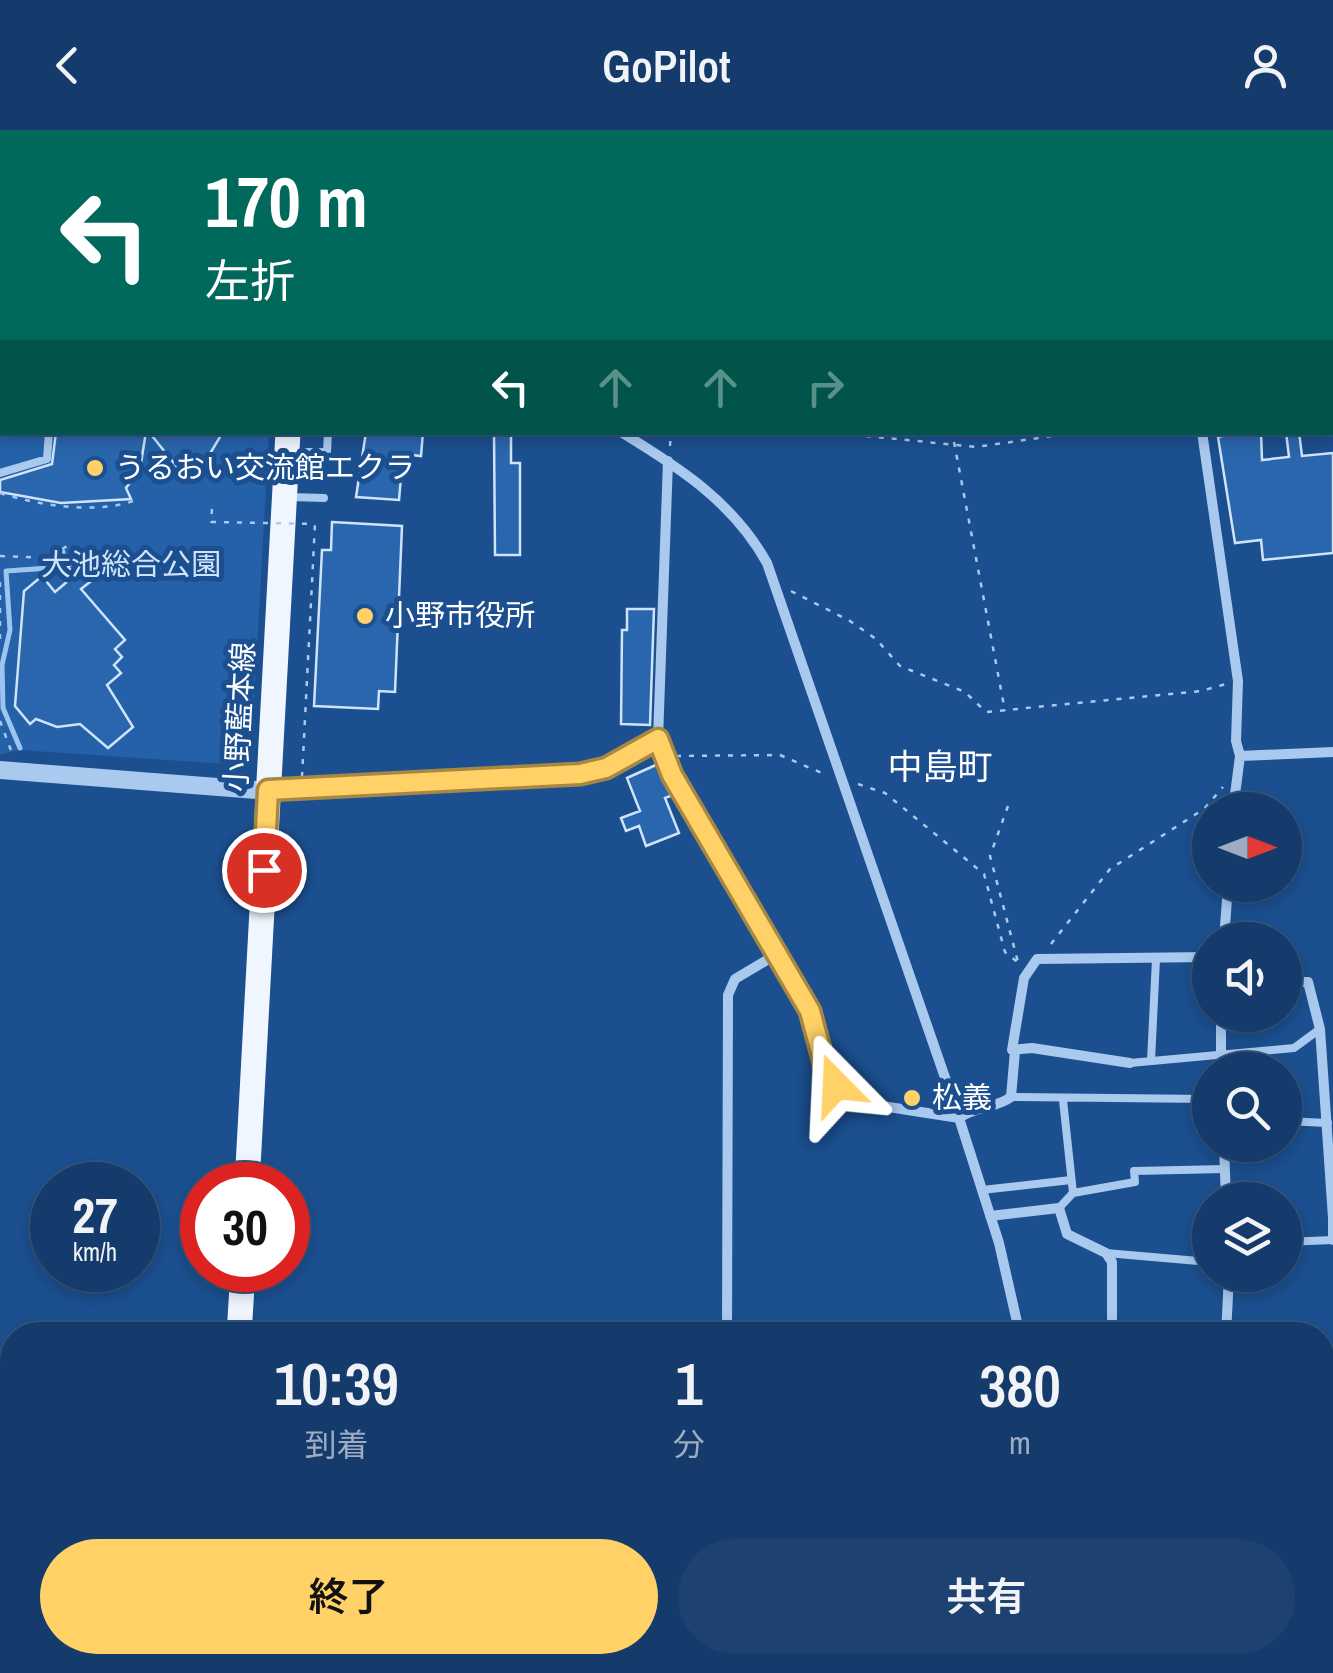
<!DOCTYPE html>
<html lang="ja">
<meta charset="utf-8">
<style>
:root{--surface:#143b6b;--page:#1d4271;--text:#f1f3f6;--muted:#9dadc1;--line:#33557e;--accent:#ffd166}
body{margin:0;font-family:"Archivo Narrow","Noto Sans JP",sans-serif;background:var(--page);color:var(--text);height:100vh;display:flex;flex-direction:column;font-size:38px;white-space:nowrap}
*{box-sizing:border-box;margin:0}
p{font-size:32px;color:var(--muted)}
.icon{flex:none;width:55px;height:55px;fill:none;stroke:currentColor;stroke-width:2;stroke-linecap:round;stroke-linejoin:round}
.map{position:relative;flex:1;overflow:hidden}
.drawer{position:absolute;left:0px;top:1192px;width:1335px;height:352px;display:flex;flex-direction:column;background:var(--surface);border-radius:40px 40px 0 0;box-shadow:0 5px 15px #0003,0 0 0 2px var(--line)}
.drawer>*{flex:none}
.top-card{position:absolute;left:0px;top:0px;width:1335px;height:305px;box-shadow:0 5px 15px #0003,0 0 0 2px var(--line);background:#00695c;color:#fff;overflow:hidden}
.needle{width:65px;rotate:90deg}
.fabs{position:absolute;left:1192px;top:662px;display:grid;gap:20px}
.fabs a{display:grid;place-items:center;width:110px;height:110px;border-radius:50%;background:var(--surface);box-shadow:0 5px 15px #0003,0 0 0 2px var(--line);font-size:50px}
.speed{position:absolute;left:30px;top:1032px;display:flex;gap:20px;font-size:50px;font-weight:700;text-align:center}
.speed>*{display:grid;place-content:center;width:130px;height:130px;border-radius:50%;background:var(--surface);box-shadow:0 5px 15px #0003,0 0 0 2px var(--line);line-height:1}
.speed small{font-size:25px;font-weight:400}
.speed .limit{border:15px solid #d22;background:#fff;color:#111}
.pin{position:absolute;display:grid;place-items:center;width:85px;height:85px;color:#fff;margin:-42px;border:5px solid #fff;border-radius:50%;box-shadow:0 2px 10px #0007}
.me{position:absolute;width:110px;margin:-55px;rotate:339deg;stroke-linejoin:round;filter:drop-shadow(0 0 8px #0008)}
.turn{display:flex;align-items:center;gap:35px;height:210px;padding:0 40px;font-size:45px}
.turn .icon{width:130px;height:130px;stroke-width:2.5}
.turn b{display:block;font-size:70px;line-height:85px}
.lanes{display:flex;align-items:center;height:95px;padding:0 40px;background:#0003;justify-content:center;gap:50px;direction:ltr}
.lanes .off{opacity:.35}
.eta{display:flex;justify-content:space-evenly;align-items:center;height:170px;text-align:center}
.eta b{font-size:60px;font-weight:600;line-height:70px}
.cta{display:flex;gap:20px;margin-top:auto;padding:20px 40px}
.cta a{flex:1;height:115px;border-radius:60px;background:var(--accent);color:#111;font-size:40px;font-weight:600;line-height:115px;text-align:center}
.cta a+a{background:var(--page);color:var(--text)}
header{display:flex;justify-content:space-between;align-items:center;height:130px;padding:0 40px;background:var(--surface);font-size:45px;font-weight:600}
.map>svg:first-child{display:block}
.green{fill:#2461a8}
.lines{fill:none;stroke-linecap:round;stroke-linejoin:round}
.stream{stroke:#9cc4f0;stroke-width:5}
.building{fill:#2a66ad;stroke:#cfe3fa;stroke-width:2.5}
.path{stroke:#a9c9ee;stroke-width:2.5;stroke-dasharray:5 8;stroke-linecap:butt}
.service{stroke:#a9c9ee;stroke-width:8}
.minor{stroke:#a9c9ee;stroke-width:10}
.tertiary{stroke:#a9c9ee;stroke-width:18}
.primary{stroke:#f0f6ff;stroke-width:25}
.path-bridge{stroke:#a9c9ee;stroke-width:2.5;stroke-dasharray:5 8;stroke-linecap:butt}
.route-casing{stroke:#a68842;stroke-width:25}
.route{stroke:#ffd166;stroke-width:18}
.poi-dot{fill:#ffd166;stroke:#1b4f8f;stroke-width:4}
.labels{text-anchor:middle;stroke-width:10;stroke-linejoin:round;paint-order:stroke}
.poi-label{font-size:30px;fill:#fff;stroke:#1b4f8f;text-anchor:start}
.park-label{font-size:30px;fill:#cfe3fa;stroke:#1b4f8f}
.street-label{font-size:30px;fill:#fff;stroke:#1b4f8f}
.quarter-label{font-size:35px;fill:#fff;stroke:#1b4f8f}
</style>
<header><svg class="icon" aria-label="back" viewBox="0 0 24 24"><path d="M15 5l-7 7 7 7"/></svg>GoPilot<svg class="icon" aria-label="person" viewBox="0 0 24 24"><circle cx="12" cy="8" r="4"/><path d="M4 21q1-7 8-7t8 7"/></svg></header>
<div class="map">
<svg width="1333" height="1543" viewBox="0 0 1333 1543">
<rect width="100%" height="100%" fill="#1b4f8f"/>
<path class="green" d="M 0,0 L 92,2 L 2,2 L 2,302 L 269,303 L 251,626 L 241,635 L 19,620 L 0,625 Z"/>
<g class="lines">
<path class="stream" d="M 554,2 L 555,0
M 1332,159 L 1333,159
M 20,618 L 3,578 L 2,535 L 10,500 L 6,441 L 64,437 L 63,422"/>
</g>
<path class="building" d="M 56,302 L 146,302 L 140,339 L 126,358 L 131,369 L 61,373 L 0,362 L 0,350 L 52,334 Z
M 149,302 L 223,302 L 208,327 L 185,347 Z
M 366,302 L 423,302 L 421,326 L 403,324 L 399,370 L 356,367 Z
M 494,302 L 511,302 L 511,333 L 520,333 L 520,425 L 495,425 Z
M 1240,302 L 1261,302 L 1262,330 L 1289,327 L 1286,302 L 1299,302 L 1302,326 L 1333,323 L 1333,423 L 1263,430 L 1261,410 L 1235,413 L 1218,307 Z
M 332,392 L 402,396 L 395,562 L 379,561 L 378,579 L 314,576 L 322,420 L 331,420 Z
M 79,428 L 95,448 L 81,459 L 125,510 L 115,519 L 122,527 L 114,535 L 121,543 L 107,555 L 133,597 L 108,618 L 80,594 L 57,597 L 36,589 L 30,594 L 15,576 L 24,461 L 42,446 L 55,462 L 75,445 L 68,437 Z
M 627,479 L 654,479 L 650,595 L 621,594 L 622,500 L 627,500 Z
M 658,634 L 673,665 L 665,668 L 679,703 L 646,716 L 639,696 L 626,701 L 621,688 L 640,681 L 627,648 Z"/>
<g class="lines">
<path class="path" d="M 71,0 L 75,2
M 0,13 L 2,19
M 0,95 L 2,27
M 0,212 L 2,211
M 827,302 L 976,317 L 1080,302
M 954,312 L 1005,581
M 670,316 L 671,302
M 0,363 C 41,376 99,385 139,369
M 0,426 L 49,428 L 67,416 L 97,436
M 0,452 L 0,513
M 791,461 L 850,491 L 876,509 L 900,536 L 965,562 L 986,582 L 1201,561 L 1226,554
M 0,591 L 12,623
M 676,626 L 780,625 L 824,644
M 302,647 L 315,394
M 858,654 L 885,663 L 984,744 L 1005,822 L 1020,834
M 1008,676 L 990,726 L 1018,832
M 1051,814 L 1110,739 L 1204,679 L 1223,657"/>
<path class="service" d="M 292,322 L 327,322 L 328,302
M 0,343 L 47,329 L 49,302
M 289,367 L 324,368
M 1151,931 L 1156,829
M 1130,933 L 1294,918 L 1320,899
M 1011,967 L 1210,969
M 1285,991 L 1328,993
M 982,1060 L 1071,1050
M 1073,1063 L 1135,1052 L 1134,1041 L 1225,1039
M 1059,1078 L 1073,1063 L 1063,970
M 1285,1112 L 1333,1110
M 1106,1123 L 1210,1132"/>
<path class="minor" d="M 1134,0 L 1135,2
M 97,2 L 98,0
M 676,2 L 680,2
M 835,2 L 835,0
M 0,166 L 2,166
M 621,302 C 680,338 733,372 767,433 L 959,988 L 999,1113 L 1020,1205
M 1202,302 L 1238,551 L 1236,611 L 1240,626 L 1333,622
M 668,331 L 658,609 L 671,645 L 810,881 L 826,941 L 835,955 L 863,973 L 959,988 C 977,975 995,979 1011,967 L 1015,921
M 269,661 L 580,644 L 606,638 L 658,609
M 1233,680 L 1240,626
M 1224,810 L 1228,755
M 1285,852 L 1308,852 L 1320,899 L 1333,1088
M 1130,933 L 1032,918 L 1012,920 L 1024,848 L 1037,829 L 1210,827
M 1221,940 L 1221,885
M 1224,1015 L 1226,1070
M 990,1086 L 1059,1078 L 1067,1104 L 1106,1123 L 1112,1132 L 1112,1199 L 1102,1204 L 1019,1204
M 1333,1110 L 1333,1089
M 727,1205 L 728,865 L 735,849 L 777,824
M 1226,1205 L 1229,1145
M 0,1238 L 12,1238
M 1322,1524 L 1333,1527
M 730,1532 L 730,1543
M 1041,1532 L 1046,1543
M 1238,1532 L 1239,1543"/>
<path class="tertiary" d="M 115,0 L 119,2
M 0,640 L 268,661"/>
<path class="primary" d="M 306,2 L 306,0
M 247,1055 L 288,302
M 239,1205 L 243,1140
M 229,1543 L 230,1532"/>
<path class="path-bridge" d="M 212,379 L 211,392 L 315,394"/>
</g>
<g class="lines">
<g class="route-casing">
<path id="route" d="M 264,740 L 268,660 L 580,644 L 606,638 L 658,609 L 672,645 L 810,881 L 826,941 L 836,955"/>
</g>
<use href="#route" class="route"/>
</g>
<g class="poi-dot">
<circle cx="95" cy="338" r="10"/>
<circle cx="365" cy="486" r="10"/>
<circle cx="912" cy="968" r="10"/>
</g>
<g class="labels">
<g class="poi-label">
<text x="115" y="348">うるおい交流館エクラ</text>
<text x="385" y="496">小野市役所</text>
<text x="932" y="978">松義</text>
</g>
<g class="park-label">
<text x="131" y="445">大池総合公園</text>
</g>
<g class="street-label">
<text transform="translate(240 587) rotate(-87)" y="10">小野藍本線</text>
</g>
<g class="quarter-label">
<text x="940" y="649">中島町</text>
</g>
</g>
</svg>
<div class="fabs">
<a><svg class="needle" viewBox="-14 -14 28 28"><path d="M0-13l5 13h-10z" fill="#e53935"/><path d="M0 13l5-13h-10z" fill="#9dadc1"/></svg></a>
<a><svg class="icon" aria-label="sound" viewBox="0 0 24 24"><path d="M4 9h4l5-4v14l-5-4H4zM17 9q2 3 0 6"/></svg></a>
<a><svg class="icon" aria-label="search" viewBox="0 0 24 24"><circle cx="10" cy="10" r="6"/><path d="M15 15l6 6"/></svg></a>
<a><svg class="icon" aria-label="layers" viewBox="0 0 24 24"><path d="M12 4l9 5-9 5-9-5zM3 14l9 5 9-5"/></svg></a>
</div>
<div class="speed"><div>27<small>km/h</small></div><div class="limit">30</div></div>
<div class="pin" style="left:264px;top:740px;background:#d93025"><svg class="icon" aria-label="arrive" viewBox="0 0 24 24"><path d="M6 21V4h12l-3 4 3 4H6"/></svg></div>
<svg class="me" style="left:836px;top:955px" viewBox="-20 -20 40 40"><path d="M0-17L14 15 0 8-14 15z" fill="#ffd166" stroke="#fff" stroke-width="4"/></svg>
<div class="top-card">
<div class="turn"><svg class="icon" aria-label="left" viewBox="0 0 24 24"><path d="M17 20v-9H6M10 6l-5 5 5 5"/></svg><div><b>170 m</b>左折</div></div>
<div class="lanes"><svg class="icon" aria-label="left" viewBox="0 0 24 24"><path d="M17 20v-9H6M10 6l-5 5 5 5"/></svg><svg class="icon off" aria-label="ahead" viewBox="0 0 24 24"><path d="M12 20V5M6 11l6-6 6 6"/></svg><svg class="icon off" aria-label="ahead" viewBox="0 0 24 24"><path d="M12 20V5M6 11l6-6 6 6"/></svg><svg class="icon off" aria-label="right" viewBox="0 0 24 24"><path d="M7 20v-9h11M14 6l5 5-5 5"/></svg></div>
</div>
<section class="drawer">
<div class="eta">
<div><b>10:39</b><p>到着</p></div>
<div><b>1</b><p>分</p></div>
<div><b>380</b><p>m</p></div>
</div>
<div class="cta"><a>終了</a><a>共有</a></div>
</section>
</div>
